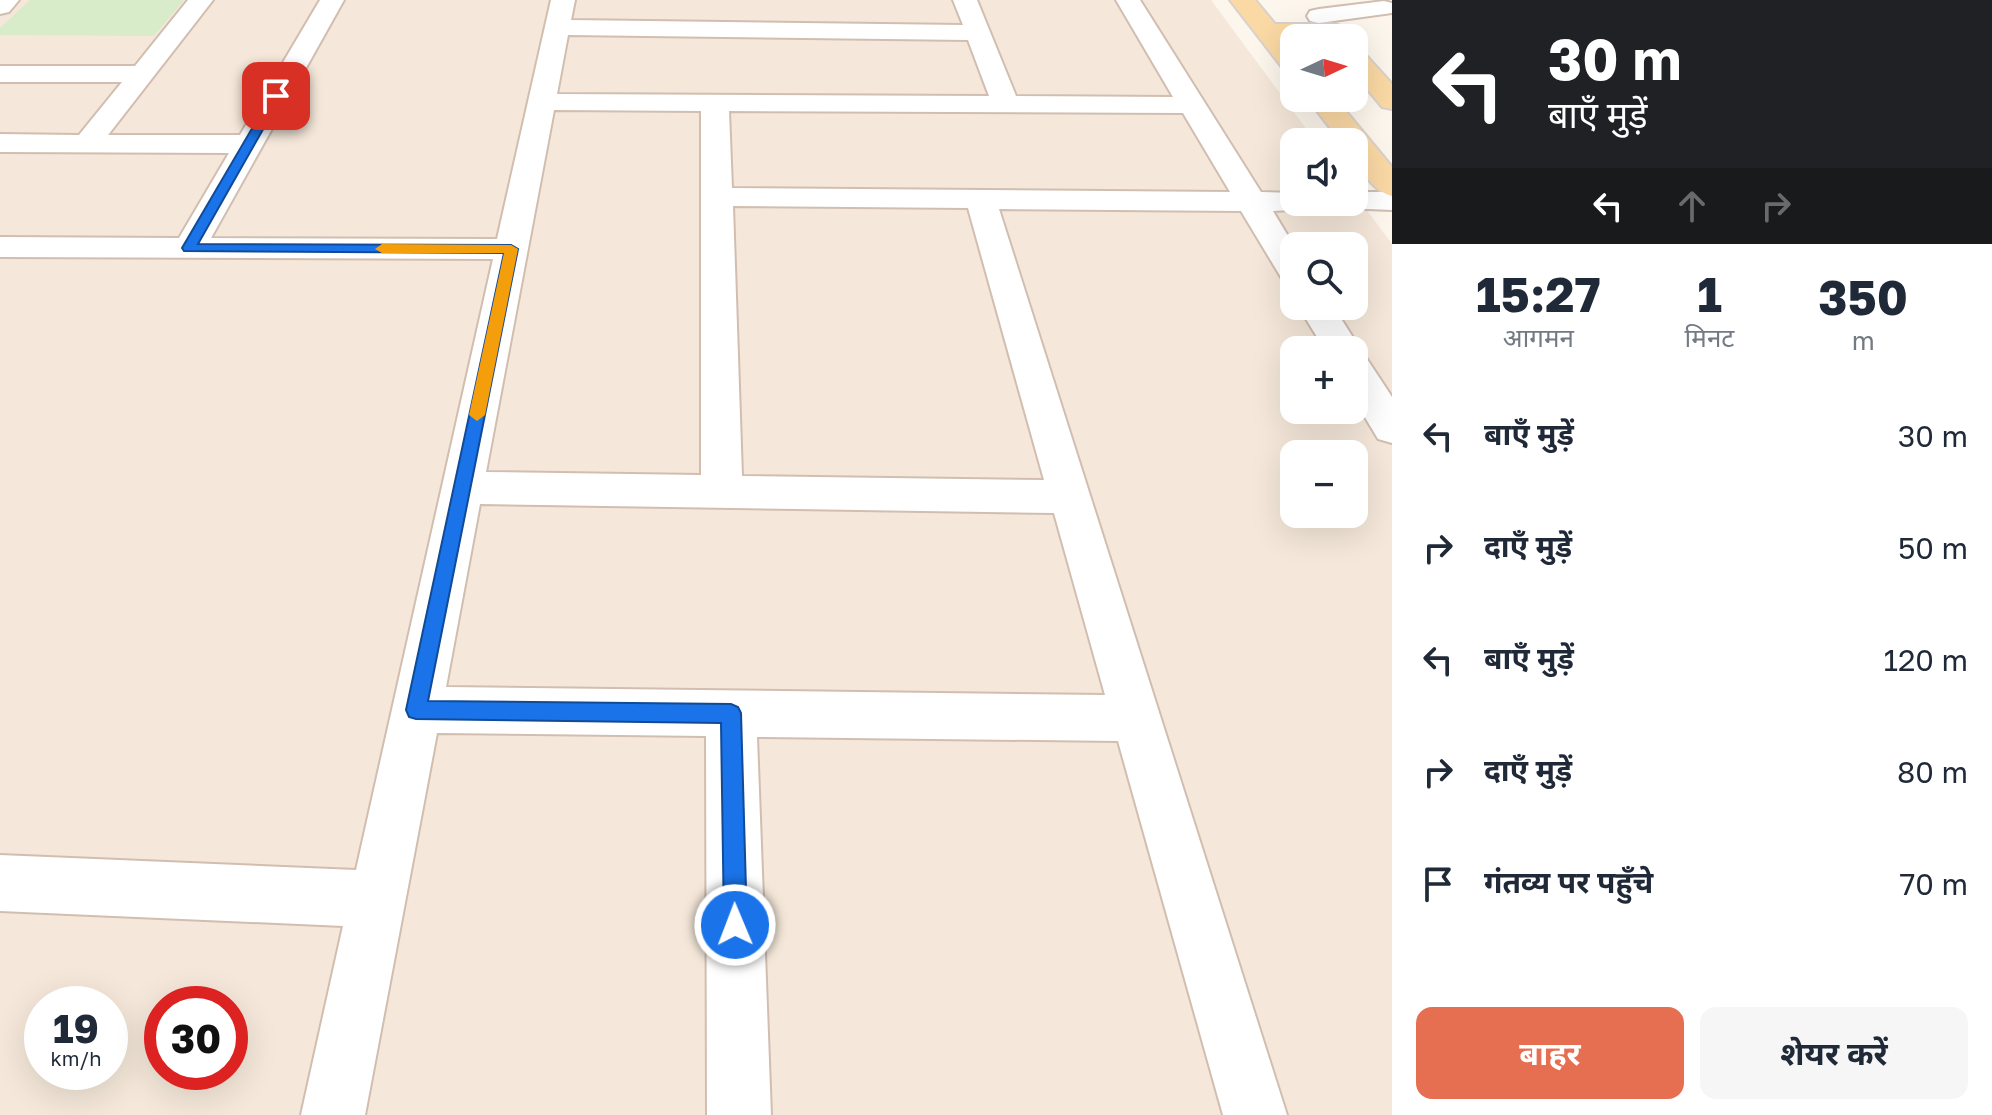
<!DOCTYPE html>
<html lang="hi">
<meta charset="utf-8">
<style>
:root{--surface:#fff;--page:#f6f6f7;--text:#1f2937;--muted:#747a83;--accent:#e76f51}
body{margin:0;font-family:"Golos Text","Noto Sans Devanagari",sans-serif;background:var(--page);color:var(--text);height:100vh;display:flex;flex-direction:column;font-size:30px;white-space:nowrap}
*{box-sizing:border-box;margin:0}
p{font-size:26px;color:var(--muted)}
.icon{flex:none;width:44px;height:44px;fill:none;stroke:currentColor;stroke-width:2;stroke-linecap:round;stroke-linejoin:round}
.map{position:relative;flex:1;overflow:hidden}
.panel{display:flex;flex-direction:column;background:var(--surface);width:600px}
.panel>*{flex:none}
.guide{background:#202124;color:#fff;overflow:hidden}
.needle{width:52px;rotate:86deg}
.tools{position:absolute;left:1280px;top:24px;display:grid;gap:16px}
.tools a{display:grid;place-items:center;width:88px;height:88px;border-radius:16px;background:var(--surface);box-shadow:0 8px 32px #0002;font-size:40px}
.speed{position:absolute;left:24px;top:986px;display:flex;gap:16px;font-size:40px;font-weight:700;text-align:center}
.speed>*{display:grid;place-content:center;width:104px;height:104px;border-radius:50%;background:var(--surface);box-shadow:0 8px 32px #0002;line-height:1}
.speed small{font-size:20px;font-weight:400}
.speed .limit{border:12px solid #d22;background:#fff;color:#111}
.pin{position:absolute;display:grid;place-items:center;width:68px;height:68px;color:#fff;margin:-34px;border-radius:16px;box-shadow:0 4px 12px #0006}
.me{position:absolute;width:88px;margin:-44px;rotate:359deg;stroke-linejoin:round;filter:drop-shadow(0 0 6px #0008)}
.turn{display:flex;align-items:center;gap:28px;height:168px;padding:0 24px;font-size:36px}
.turn .icon{width:104px;height:104px;stroke-width:2.5}
.turn b{display:block;font-size:56px;line-height:68px}
.lanes{display:flex;align-items:center;height:76px;padding:0 24px;background:#0003;justify-content:center;gap:40px;direction:ltr}
.lanes .off{opacity:.35}
.eta{display:flex;justify-content:space-evenly;align-items:center;height:136px;text-align:center}
.eta b{font-size:48px;font-weight:700;line-height:56px}
.action{display:flex;gap:16px;margin-top:auto;padding:16px 24px}
.action a{flex:1;height:92px;border-radius:16px;background:var(--accent);color:#fff;font-size:32px;font-weight:700;line-height:92px;text-align:center}
.action a+a{background:var(--page);color:var(--text)}
ul{padding:0;list-style:none}
li{display:flex;align-items:center;gap:24px;height:112px;padding:0 24px}
li div{flex:1}
li b{display:block;font-size:30px}
li em{font-style:normal}
main{display:flex;flex:1;min-height:0}
.map>svg:first-child{display:block}
.residential{fill:#f5e8da;fill-rule:evenodd}
.green{fill:#d8ecc9}
.lines{fill:none;stroke-linecap:round;stroke-linejoin:round}
.minor-casing{stroke:#d1beb0;stroke-width:4}
.major-casing{stroke:#dad1cd;stroke-width:4}
.minor{fill:#fff;fill-rule:evenodd}
.major{fill:#fbd9a5;fill-rule:evenodd}
.route{fill:#1a73e8;stroke:#114b97;stroke-width:2}
.slow{fill:#f59e0b}
</style>
<main>
<div class="map">
<svg width="1392" height="1115" viewBox="0 0 1392 1115">
<rect width="100%" height="100%" fill="#fdf6ec"/>
<path class="residential" d="M 0,0 L 1211,0 L 1316,142 L 1294,142 L 1294,202 L 1354,202 L 1354,193 L 1392,244 L 1392,1115 L 0,1115 ZM 1294,246 L 1354,246 L 1354,306 L 1294,306 ZM 1294,350 L 1354,350 L 1354,410 L 1294,410 ZM 1294,454 L 1354,454 L 1354,514 L 1294,514 ZM 42,1004 L 110,1004 L 110,1072 L 42,1072 ZM 162,1004 L 230,1004 L 230,1072 L 162,1072 Z"/>
<path class="green" d="M 30,0 L 184,0 L 154,36 L 0,35 L 0,28 Z"/>
<g class="lines">
<g class="minor-casing">
<path id="minor" d="M 0,0 L 19,0 L 9,12 L 0,14 Z
M 188,0 L 213,0 L 108,135 L 240,135 L 320,0 L 344,0 L 211,238 L 497,239 L 551,0 L 575,0 L 571,20 L 963,25 L 953,0 L 977,0 L 1016,96 L 1173,97 L 1116,0 L 1140,0 L 1261,192 L 1294,193 L 1294,202 L 1314,202 L 1309,209 L 1273,211 L 1294,246 L 1294,283 L 1282,279 L 1241,211 L 999,209 L 1287,1115 L 1223,1115 L 1118,741 L 757,737 L 771,1115 L 707,1115 L 706,736 L 437,733 L 365,1115 L 301,1115 L 343,926 L 0,911 L 0,855 L 356,870 L 493,259 L 0,257 L 0,237 L 179,238 L 229,153 L 0,152 L 0,134 L 79,135 L 122,82 L 0,82 L 0,66 L 135,66 ZM 568,35 L 968,40 L 989,96 L 557,94 ZM 554,110 L 701,111 L 701,475 L 486,472 ZM 729,111 L 1183,113 L 1230,192 L 732,188 ZM 733,206 L 968,208 L 1044,480 L 742,476 ZM 480,504 L 1054,513 L 1105,695 L 446,687 Z
M 1384,1 L 1392,3 L 1392,13 L 1319,23 L 1310,21 L 1307,16 L 1310,11 L 1319,9 Z
M 1354,192 L 1392,192 L 1392,210 L 1343,208 L 1339,202 L 1354,202 Z
M 1298,306 L 1333,306 L 1361,350 L 1357,356 L 1367,359 L 1392,397 L 1392,443 L 1378,439 L 1354,399 L 1354,350 L 1325,350 Z"/>
</g>
<g class="major-casing">
<path id="major" d="M 1230,0 L 1255,0 L 1275,24 L 1332,24 L 1341,26 L 1344,31 L 1334,38 L 1287,39 L 1294,48 L 1294,73 L 1285,71 Z
M 1354,49 L 1363,52 L 1392,84 L 1392,109 L 1382,107 L 1354,73 Z
M 1307,98 L 1335,98 L 1392,167 L 1392,196 C 1371,191 1354,163 1354,142 L 1341,142 Z"/>
</g>
<use href="#minor" class="minor"/>
<use href="#major" class="major"/>
</g>
<path class="route" d="M 276,92 L 282,96 L 198,244 L 511,245 L 518,249 L 428,701 L 731,704 L 738,707 L 741,713 L 747,925 L 744,933 L 735,937 L 727,933 L 724,925 L 721,723 L 416,719 L 409,717 L 406,710 L 504,253 L 184,251 L 182,248 L 271,96 Z"/>
<path class="slow" d="M 511,245 L 518,249 L 485,415 L 477,421 L 469,415 L 504,253 L 382,253 L 375,249 L 382,244 Z"/>
</svg>
<div class="tools">
<a><svg class="needle" viewBox="-14 -14 28 28"><path d="M0-13l5 13h-10z" fill="#e53935"/><path d="M0 13l5-13h-10z" fill="#747a83"/></svg></a>
<a><svg class="icon" aria-label="sound" viewBox="0 0 24 24"><path d="M4 9h4l5-4v14l-5-4H4zM17 9q2 3 0 6"/></svg></a>
<a><svg class="icon" aria-label="search" viewBox="0 0 24 24"><circle cx="10" cy="10" r="6"/><path d="M15 15l6 6"/></svg></a>
<a>+</a>
<a>−</a>
</div>
<div class="speed"><div>19<small>km/h</small></div><div class="limit">30</div></div>
<div class="pin" style="left:276px;top:96px;background:#d93025"><svg class="icon" aria-label="arrive" viewBox="0 0 24 24"><path d="M6 21V4h12l-3 4 3 4H6"/></svg></div>
<svg class="me" style="left:735px;top:925px" viewBox="-20 -20 40 40"><circle r="17" fill="#1a73e8" stroke="#fff" stroke-width="3"/><path d="M0-11L8 9 0 5-8 9z" fill="#fff"/></svg>
</div>
<section class="panel">
<div class="guide">
<div class="turn"><svg class="icon" aria-label="left" viewBox="0 0 24 24"><path d="M17 20v-9H6M10 6l-5 5 5 5"/></svg><div><b>30 m</b>बाएँ मुड़ें</div></div>
<div class="lanes"><svg class="icon" aria-label="left" viewBox="0 0 24 24"><path d="M17 20v-9H6M10 6l-5 5 5 5"/></svg><svg class="icon off" aria-label="ahead" viewBox="0 0 24 24"><path d="M12 20V5M6 11l6-6 6 6"/></svg><svg class="icon off" aria-label="right" viewBox="0 0 24 24"><path d="M7 20v-9h11M14 6l5 5-5 5"/></svg></div>
</div>
<div class="eta">
<div><b>15:27</b><p>आगमन</p></div>
<div><b>1</b><p>मिनट</p></div>
<div><b>350</b><p>m</p></div>
</div>
<ul>
<li><svg class="icon" aria-label="left" viewBox="0 0 24 24"><path d="M17 20v-9H6M10 6l-5 5 5 5"/></svg><div><b>बाएँ मुड़ें</b></div><em>30 m</em></li>
<li><svg class="icon" aria-label="right" viewBox="0 0 24 24"><path d="M7 20v-9h11M14 6l5 5-5 5"/></svg><div><b>दाएँ मुड़ें</b></div><em>50 m</em></li>
<li><svg class="icon" aria-label="left" viewBox="0 0 24 24"><path d="M17 20v-9H6M10 6l-5 5 5 5"/></svg><div><b>बाएँ मुड़ें</b></div><em>120 m</em></li>
<li><svg class="icon" aria-label="right" viewBox="0 0 24 24"><path d="M7 20v-9h11M14 6l5 5-5 5"/></svg><div><b>दाएँ मुड़ें</b></div><em>80 m</em></li>
<li><svg class="icon" aria-label="arrive" viewBox="0 0 24 24"><path d="M6 21V4h12l-3 4 3 4H6"/></svg><div><b>गंतव्य पर पहुँचे</b></div><em>70 m</em></li>
</ul>
<div class="action"><a>बाहर</a><a>शेयर करें</a></div>
</section>
</main>
